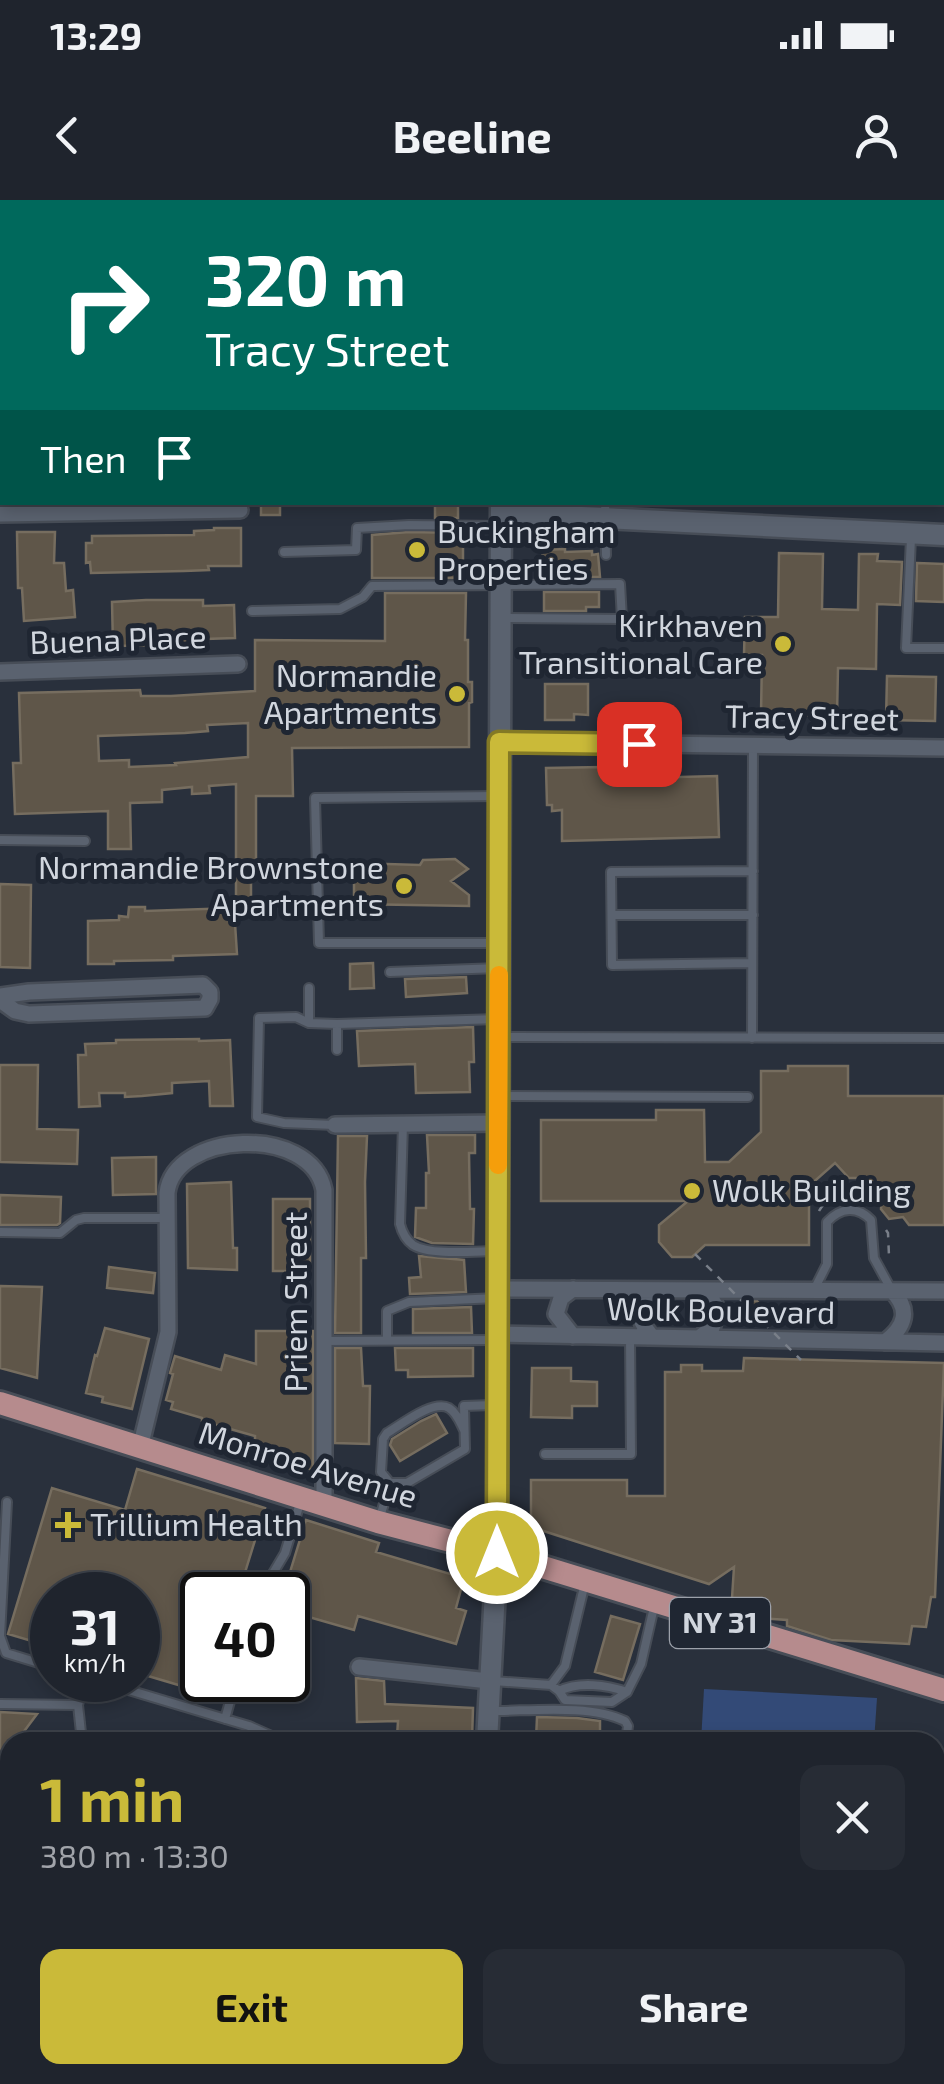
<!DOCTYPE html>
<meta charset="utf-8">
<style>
:root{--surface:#1f242d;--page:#272c35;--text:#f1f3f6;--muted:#a1a4aa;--line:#3c4149;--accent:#caba39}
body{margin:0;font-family:"Exo 2",sans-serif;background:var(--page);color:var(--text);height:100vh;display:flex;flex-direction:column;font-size:38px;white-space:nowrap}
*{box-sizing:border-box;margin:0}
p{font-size:32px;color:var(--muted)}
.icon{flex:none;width:55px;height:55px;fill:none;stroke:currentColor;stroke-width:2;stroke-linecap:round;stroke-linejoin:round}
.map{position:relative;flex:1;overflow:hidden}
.details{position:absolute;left:0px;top:1532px;width:945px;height:352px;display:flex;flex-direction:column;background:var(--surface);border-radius:30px 30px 0 0;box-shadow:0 5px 15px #0003,0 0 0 2px var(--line)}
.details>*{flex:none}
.top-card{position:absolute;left:0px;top:0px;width:945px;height:305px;box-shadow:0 5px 15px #0003,0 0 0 2px var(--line);background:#00695c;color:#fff;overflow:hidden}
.speed{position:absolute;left:30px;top:1372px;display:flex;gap:20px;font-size:50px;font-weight:700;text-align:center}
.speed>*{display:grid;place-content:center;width:130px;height:130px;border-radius:50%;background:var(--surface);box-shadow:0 5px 15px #0003,0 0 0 2px var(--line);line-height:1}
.speed small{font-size:25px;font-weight:400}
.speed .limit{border:5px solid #111;border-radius:15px;background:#fff;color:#111}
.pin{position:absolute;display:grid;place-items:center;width:85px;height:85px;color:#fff;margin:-42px;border-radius:20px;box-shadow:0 5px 15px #0006}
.me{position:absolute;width:110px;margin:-55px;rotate:0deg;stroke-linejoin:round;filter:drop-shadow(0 0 8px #0008)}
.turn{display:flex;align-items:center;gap:35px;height:210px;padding:0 40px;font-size:45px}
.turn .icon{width:130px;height:130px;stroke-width:2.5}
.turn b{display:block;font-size:70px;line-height:85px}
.then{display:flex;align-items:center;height:95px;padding:0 40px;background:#0003;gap:20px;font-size:38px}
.round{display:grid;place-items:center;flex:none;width:105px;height:105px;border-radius:20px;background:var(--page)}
.summary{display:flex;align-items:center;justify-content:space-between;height:170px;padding:0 40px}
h1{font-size:60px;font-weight:700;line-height:75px;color:var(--accent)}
.action{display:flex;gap:20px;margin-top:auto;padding:20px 40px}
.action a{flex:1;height:115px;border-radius:20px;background:var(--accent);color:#111;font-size:40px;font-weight:700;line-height:115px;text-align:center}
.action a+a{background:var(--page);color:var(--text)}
.status{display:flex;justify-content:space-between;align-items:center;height:70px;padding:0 50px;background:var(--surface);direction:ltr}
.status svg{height:28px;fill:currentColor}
header{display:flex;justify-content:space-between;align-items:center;height:130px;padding:0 40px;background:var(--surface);font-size:45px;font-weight:700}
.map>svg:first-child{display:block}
.green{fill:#334a77}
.building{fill:#5f5649;stroke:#766d5f;stroke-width:2.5;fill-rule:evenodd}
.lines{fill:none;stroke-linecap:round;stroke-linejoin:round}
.lane-casing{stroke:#474d57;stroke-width:12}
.street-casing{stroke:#474d57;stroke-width:20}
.secondary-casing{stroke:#474d57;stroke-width:25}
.primary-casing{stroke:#474d57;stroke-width:28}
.path{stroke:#797f89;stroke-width:2.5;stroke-dasharray:8 8;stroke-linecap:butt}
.lane{stroke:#5a626f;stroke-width:8}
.street{stroke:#5a626f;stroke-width:15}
.secondary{stroke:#5a626f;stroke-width:20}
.primary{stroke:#b68b8d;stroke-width:22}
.path-bridge{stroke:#797f89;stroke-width:2.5;stroke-dasharray:8 8;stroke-linecap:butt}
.route-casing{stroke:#837925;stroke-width:25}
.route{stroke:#caba39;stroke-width:18}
.slow{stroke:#f59e0b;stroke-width:18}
.poi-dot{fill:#caba39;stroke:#1f2632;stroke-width:4}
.labels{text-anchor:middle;stroke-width:10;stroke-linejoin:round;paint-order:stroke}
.shield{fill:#1f2632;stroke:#9ca1aa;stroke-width:2.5}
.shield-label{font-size:30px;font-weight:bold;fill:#d1d6de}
.poi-label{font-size:32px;fill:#d1d6de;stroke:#1f2632;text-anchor:start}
.street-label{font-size:32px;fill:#d1d6de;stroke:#1f2632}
</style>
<div class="status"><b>13:29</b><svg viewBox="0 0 49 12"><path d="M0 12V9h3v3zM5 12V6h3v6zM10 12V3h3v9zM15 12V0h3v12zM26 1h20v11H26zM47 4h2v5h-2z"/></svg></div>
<header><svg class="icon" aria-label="back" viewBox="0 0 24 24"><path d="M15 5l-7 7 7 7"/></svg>Beeline<svg class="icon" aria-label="person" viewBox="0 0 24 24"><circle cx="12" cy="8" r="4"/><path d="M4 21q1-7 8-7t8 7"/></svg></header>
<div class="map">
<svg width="944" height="1884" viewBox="0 0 944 1884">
<rect width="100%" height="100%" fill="#29303c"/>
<path class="green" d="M 704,1489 L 877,1498 L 874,1542 L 701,1542 Z"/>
<path class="building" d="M 261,302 L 280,302 L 280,315 L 261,315 Z
M 435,302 L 458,302 L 458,318 L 435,318 Z
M 214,328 L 241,328 L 241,366 L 208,366 L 209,370 L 184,371 L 91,373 L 90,362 L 86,363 L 86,343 L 92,343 L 92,336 L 194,335 L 194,331 L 214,330 Z
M 17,332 L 55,332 L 54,363 L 64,363 L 66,391 L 73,390 L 75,417 L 24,421 L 22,388 L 18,388 Z
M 409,332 L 463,333 L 463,378 L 372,378 L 372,335 Z
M 565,349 L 565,352 L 592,351 L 592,355 L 598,354 L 600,377 L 544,377 L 542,350 Z
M 779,353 L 823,354 L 822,409 L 858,410 L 859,354 L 878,354 L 877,361 L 902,362 L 900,405 L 877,404 L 876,469 L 838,468 L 837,516 L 761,515 L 762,455 L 744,455 L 745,417 L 778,417 Z
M 917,363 L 944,364 L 944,402 L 916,401 Z
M 544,392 L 599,392 L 599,407 L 586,407 L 586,411 L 544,411 Z
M 385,393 L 466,393 L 465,440 L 468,440 L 468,482 L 472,482 L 472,502 L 469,503 L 469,547 L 292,548 L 293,596 L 256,596 L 256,664 L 251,664 L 251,714 L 236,715 L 236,584 L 209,586 L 210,593 L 192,594 L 192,587 L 162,590 L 162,602 L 130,603 L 131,649 L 108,649 L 108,611 L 15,614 L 13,563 L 21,563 L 19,493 L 140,490 L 141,496 L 171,496 L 255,491 L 255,440 L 385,441 ZM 248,523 L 248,557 L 175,563 L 176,565 L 129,567 L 129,560 L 99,561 L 98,536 L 185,533 L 208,531 L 207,525 Z
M 146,400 L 203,400 L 203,406 L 234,405 L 235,438 L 205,439 L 205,442 L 173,445 L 113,446 L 112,402 Z
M 887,476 L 936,477 L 935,521 L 886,520 Z
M 545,484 L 588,484 L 588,515 L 574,514 L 574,520 L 545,520 Z
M 603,567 L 603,579 L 717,576 L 719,637 L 562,641 L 562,610 L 552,611 L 552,605 L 547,605 L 546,568 Z
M 455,659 L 468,669 L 451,681 L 469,695 L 469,706 L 354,704 L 354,663 L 420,665 L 423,660 Z
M 0,684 L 31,685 L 30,768 L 0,767 Z
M 129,707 L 145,707 L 145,711 L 234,708 L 237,754 L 173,756 L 173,760 L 114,761 L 114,764 L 88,764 L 88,721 L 119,720 L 119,716 L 128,717 Z
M 373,763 L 374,788 L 350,789 L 350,764 Z
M 466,777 L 467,793 L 406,797 L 405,779 Z
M 473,827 L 474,862 L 469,862 L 470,892 L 416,893 L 415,864 L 359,866 L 357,831 Z
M 199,839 L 199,841 L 230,840 L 233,906 L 210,906 L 209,881 L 172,883 L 172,893 L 142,896 L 125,897 L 125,893 L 99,893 L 100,906 L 79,907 L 78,855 L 86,855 L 85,844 L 116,843 L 116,840 Z
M 0,865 L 38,865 L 37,929 L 78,930 L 77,964 L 0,962 Z
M 788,866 L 848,866 L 848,896 L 944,896 L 944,1025 L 909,1025 L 903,1017 L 889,1019 L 881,1009 L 882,993 L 870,997 L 861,988 L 861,978 L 849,978 L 835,963 L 809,986 L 809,1045 L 705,1045 L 692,1057 L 672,1057 L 659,1042 L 659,1025 L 688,1001 L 541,1001 L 541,920 L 656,920 L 656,910 L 704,910 L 705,962 L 729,962 L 761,932 L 761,871 L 788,871 Z
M 427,935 L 475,935 L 475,953 L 469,953 L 470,1009 L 474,1009 L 473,1044 L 432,1043 L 415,1037 L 416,1008 L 426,1008 L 426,973 L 429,973 Z
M 338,936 L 367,936 L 365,982 L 366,1058 L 361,1058 L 361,1133 L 335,1133 Z
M 156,957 L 156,994 L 113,995 L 112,958 Z
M 231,982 L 233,1048 L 237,1048 L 237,1070 L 188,1068 L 187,984 Z
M 0,995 L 61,997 L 60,1023 L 57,1025 L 0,1025 Z
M 273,999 L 310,999 L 310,1071 L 273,1071 Z
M 419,1056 L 464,1060 L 466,1092 L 410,1094 L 409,1078 L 421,1077 Z
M 109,1067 L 155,1073 L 153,1093 L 107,1088 Z
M 0,1086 L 42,1087 L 37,1178 L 0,1168 Z
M 747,1101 L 757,1101 L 762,1107 L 761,1113 L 752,1122 L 744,1113 Z
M 471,1107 L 472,1133 L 413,1133 L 413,1109 Z
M 105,1128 L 149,1139 L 132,1209 L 102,1202 L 103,1197 L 86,1193 L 95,1155 L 97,1156 Z
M 256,1131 L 313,1131 L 313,1270 L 255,1252 L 255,1236 L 202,1221 L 202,1218 L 171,1209 L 173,1202 L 166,1200 L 173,1174 L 170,1173 L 175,1156 L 221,1170 L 225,1155 L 256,1164 Z
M 335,1148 L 361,1148 L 363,1186 L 370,1186 L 369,1244 L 335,1243 Z
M 395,1148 L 473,1148 L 473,1176 L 408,1177 L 408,1170 L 396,1170 Z
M 744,1158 L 944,1163 L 935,1397 L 931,1397 L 926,1427 L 912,1426 L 909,1444 L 831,1440 L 787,1426 L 787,1420 L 760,1418 L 760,1408 L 745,1407 L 746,1399 L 732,1398 L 734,1367 L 709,1384 L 531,1327 L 531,1280 L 627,1280 L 627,1296 L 665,1296 L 665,1172 L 681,1172 L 681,1165 L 702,1165 L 702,1171 L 743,1171 Z
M 532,1168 L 571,1168 L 571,1181 L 597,1182 L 597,1206 L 572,1206 L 572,1218 L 531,1217 Z
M 436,1214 L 447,1233 L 400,1261 L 390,1245 L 392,1239 L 421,1221 Z
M 137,1269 L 265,1308 L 238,1395 L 202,1395 L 202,1492 L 138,1473 L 138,1395 L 52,1395 L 52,1447 L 8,1434 L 52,1288 L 125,1310 Z
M 306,1320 L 379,1343 L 376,1352 L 464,1378 L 456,1408 L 466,1411 L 456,1444 L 358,1416 L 354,1430 L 288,1411 L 288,1395 L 283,1395 Z
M 611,1416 L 640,1424 L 623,1480 L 595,1472 Z
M 356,1478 L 384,1481 L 385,1504 L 473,1508 L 472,1540 L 397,1537 L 398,1521 L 357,1522 Z
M 0,1512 L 37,1514 L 16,1542 L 10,1542 L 10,1550 L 0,1564 Z
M 537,1517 L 577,1518 L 600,1521 L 600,1535 L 572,1535 L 572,1541 L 536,1540 Z"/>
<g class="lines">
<g class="lane-casing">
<path id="lane" d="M 548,0 L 549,2
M 680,0 L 680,2
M 715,0 L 715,2
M 361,2 L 361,0
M 0,129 L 2,129
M 605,302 L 606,355
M 911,338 L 906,448 L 944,448
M 284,352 L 356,350 L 357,328 L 409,325 L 501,326
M 252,411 L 340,409 L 363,397 L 372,386 L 620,384 L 622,419 L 503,418
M 0,640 L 85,641
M 612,715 L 753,715
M 495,743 L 319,743 L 315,598 L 499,596
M 752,763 L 612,765 L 611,672 L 753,671
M 390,772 L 499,768
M 309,788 L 309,823
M 337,824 L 337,850
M 503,837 L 944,838
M 752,838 L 753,545
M 502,896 L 748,897
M 403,924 L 400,1024 C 402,1032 406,1040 413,1045 C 430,1056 477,1051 497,1051
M 335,925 L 284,923 L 257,917 L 259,818 L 296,817 L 309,823 L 337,824 L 498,819
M 0,1032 L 60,1033 L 76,1020 L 84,1018 L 168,1018
M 814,1090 L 827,1064 L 827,1022 C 841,1007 857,1006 871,1020 L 874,1058 L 892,1091
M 387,1139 L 387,1111 L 409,1102 L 497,1098
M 324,1141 L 494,1140
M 464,1230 C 460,1222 457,1213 449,1208 C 433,1199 401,1225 387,1233 L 383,1239 L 381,1272 L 390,1283 L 407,1283 L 465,1249 L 464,1206 L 493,1205
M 545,1254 L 631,1254 L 630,1137
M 7,1302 L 0,1436 L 6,1453 L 52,1467
M 380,1317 L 390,1283
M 260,1395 L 285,1353 L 300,1303
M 95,1480 L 249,1526 L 285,1542
M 493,1481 L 551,1485 L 565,1466 L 585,1383
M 551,1485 L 559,1491 C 579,1481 607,1485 627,1492 L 641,1464 L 654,1407
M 559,1491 L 565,1500 L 612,1502 L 627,1492
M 0,1504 L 78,1505
M 493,1511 C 531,1511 590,1504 625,1521 L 628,1526 L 626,1542
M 225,1519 L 236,1480
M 82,1542 L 78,1505 L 85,1480
M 935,1574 L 944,1574
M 1,1597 L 10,1605
M 0,1831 L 10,1839
M 50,1875 L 62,1884
M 327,1875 L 337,1884
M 224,1884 L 231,1875"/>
</g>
<g class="street-casing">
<path id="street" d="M 0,26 L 2,26
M 0,314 L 240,310
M 0,472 L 238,464
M 499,542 L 944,548
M 0,796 L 29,792 L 203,785 L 210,792 L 210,799 L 205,808 L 29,814 L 15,811 L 0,800
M 335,925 L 498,923
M 498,1089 L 944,1091
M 573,1089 L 561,1098 L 556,1114 L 573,1136
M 498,1134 L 944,1143
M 652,1137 C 636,1117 633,1106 655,1090
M 699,1138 L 712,1128 L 718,1110 L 706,1090
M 885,1142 C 905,1127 911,1110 892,1091
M 140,1248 L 168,1132 L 167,993 C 174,931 311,924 324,990 L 324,1305
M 359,1467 L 489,1481
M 935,1844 L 944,1737
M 923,1884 L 928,1875"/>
</g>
<g class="secondary-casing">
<path id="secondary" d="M 503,2 L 503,0
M 501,313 L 944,335
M 487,1542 L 497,1353 L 501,302
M 406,1884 L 413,1875"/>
</g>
<g class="primary-casing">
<path id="primary" d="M 0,1203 L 378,1322 L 497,1353 L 944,1490"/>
</g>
<path class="path" d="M 819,1011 C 824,1001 835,996 845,997
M 886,1030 L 888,1033 L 889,1056
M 792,1124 L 792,1107"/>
<use href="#lane" class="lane"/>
<use href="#street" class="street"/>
<use href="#secondary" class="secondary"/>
<use href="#primary" class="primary"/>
<path class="path-bridge" d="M 695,1054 L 801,1160"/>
</g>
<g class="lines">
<g class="route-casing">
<path id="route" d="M 497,1353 L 499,542 L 639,544"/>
</g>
<use href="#route" class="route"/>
<path class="slow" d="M 498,965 L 499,775"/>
</g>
<g class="poi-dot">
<circle cx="417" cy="350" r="10"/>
<circle cx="783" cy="444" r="10"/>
<circle cx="457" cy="494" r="10"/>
<circle cx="404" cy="686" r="10"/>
<circle cx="692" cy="991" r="10"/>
<path d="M63 1310h10v10h10v10h-10v10h-10v-10h-10v-10h10z"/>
</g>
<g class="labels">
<rect class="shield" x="670" y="1398" width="100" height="50" rx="8"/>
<g class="shield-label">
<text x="720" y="1433">NY 31</text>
</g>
<g class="poi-label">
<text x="437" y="343">Buckingham<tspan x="437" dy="37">Properties</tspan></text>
<text x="763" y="437" text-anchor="end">Kirkhaven<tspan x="763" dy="37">Transitional Care</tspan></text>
<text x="437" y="487" text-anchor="end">Normandie<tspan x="437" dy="37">Apartments</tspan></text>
<text x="384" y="679" text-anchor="end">Normandie Brownstone<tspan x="384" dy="37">Apartments</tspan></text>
<text x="712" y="1002">Wolk Building</text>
<text x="90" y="1336">Trillium Health</text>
</g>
<g class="street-label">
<text transform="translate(118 440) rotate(-2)" y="11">Buena Place</text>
<text transform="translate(812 518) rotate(1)" y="11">Tracy Street</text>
<text transform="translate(296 1102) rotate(-90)" y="11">Priem Street</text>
<text transform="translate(721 1111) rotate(1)" y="11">Wolk Boulevard</text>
<text transform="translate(308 1265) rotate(17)" y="11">Monroe Avenue</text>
</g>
</g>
</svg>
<div class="speed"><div>31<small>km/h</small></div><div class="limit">40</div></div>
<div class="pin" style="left:639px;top:544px;background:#d93025"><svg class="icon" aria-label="arrive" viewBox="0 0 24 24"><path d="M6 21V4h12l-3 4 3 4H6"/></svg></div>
<svg class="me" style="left:497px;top:1353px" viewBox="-20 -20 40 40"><circle r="17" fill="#caba39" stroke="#fff" stroke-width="3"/><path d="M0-11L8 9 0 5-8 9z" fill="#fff"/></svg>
<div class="top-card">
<div class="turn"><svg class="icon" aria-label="right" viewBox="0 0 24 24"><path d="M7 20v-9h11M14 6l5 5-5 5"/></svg><div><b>320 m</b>Tracy Street</div></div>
<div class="then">Then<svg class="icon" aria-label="arrive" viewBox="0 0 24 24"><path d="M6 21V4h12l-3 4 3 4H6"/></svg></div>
</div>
<section class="details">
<div class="summary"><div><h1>1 min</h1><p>380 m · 13:30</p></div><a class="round"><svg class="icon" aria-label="close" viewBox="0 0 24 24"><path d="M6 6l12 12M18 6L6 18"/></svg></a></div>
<div class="action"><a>Exit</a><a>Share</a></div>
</section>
</div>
